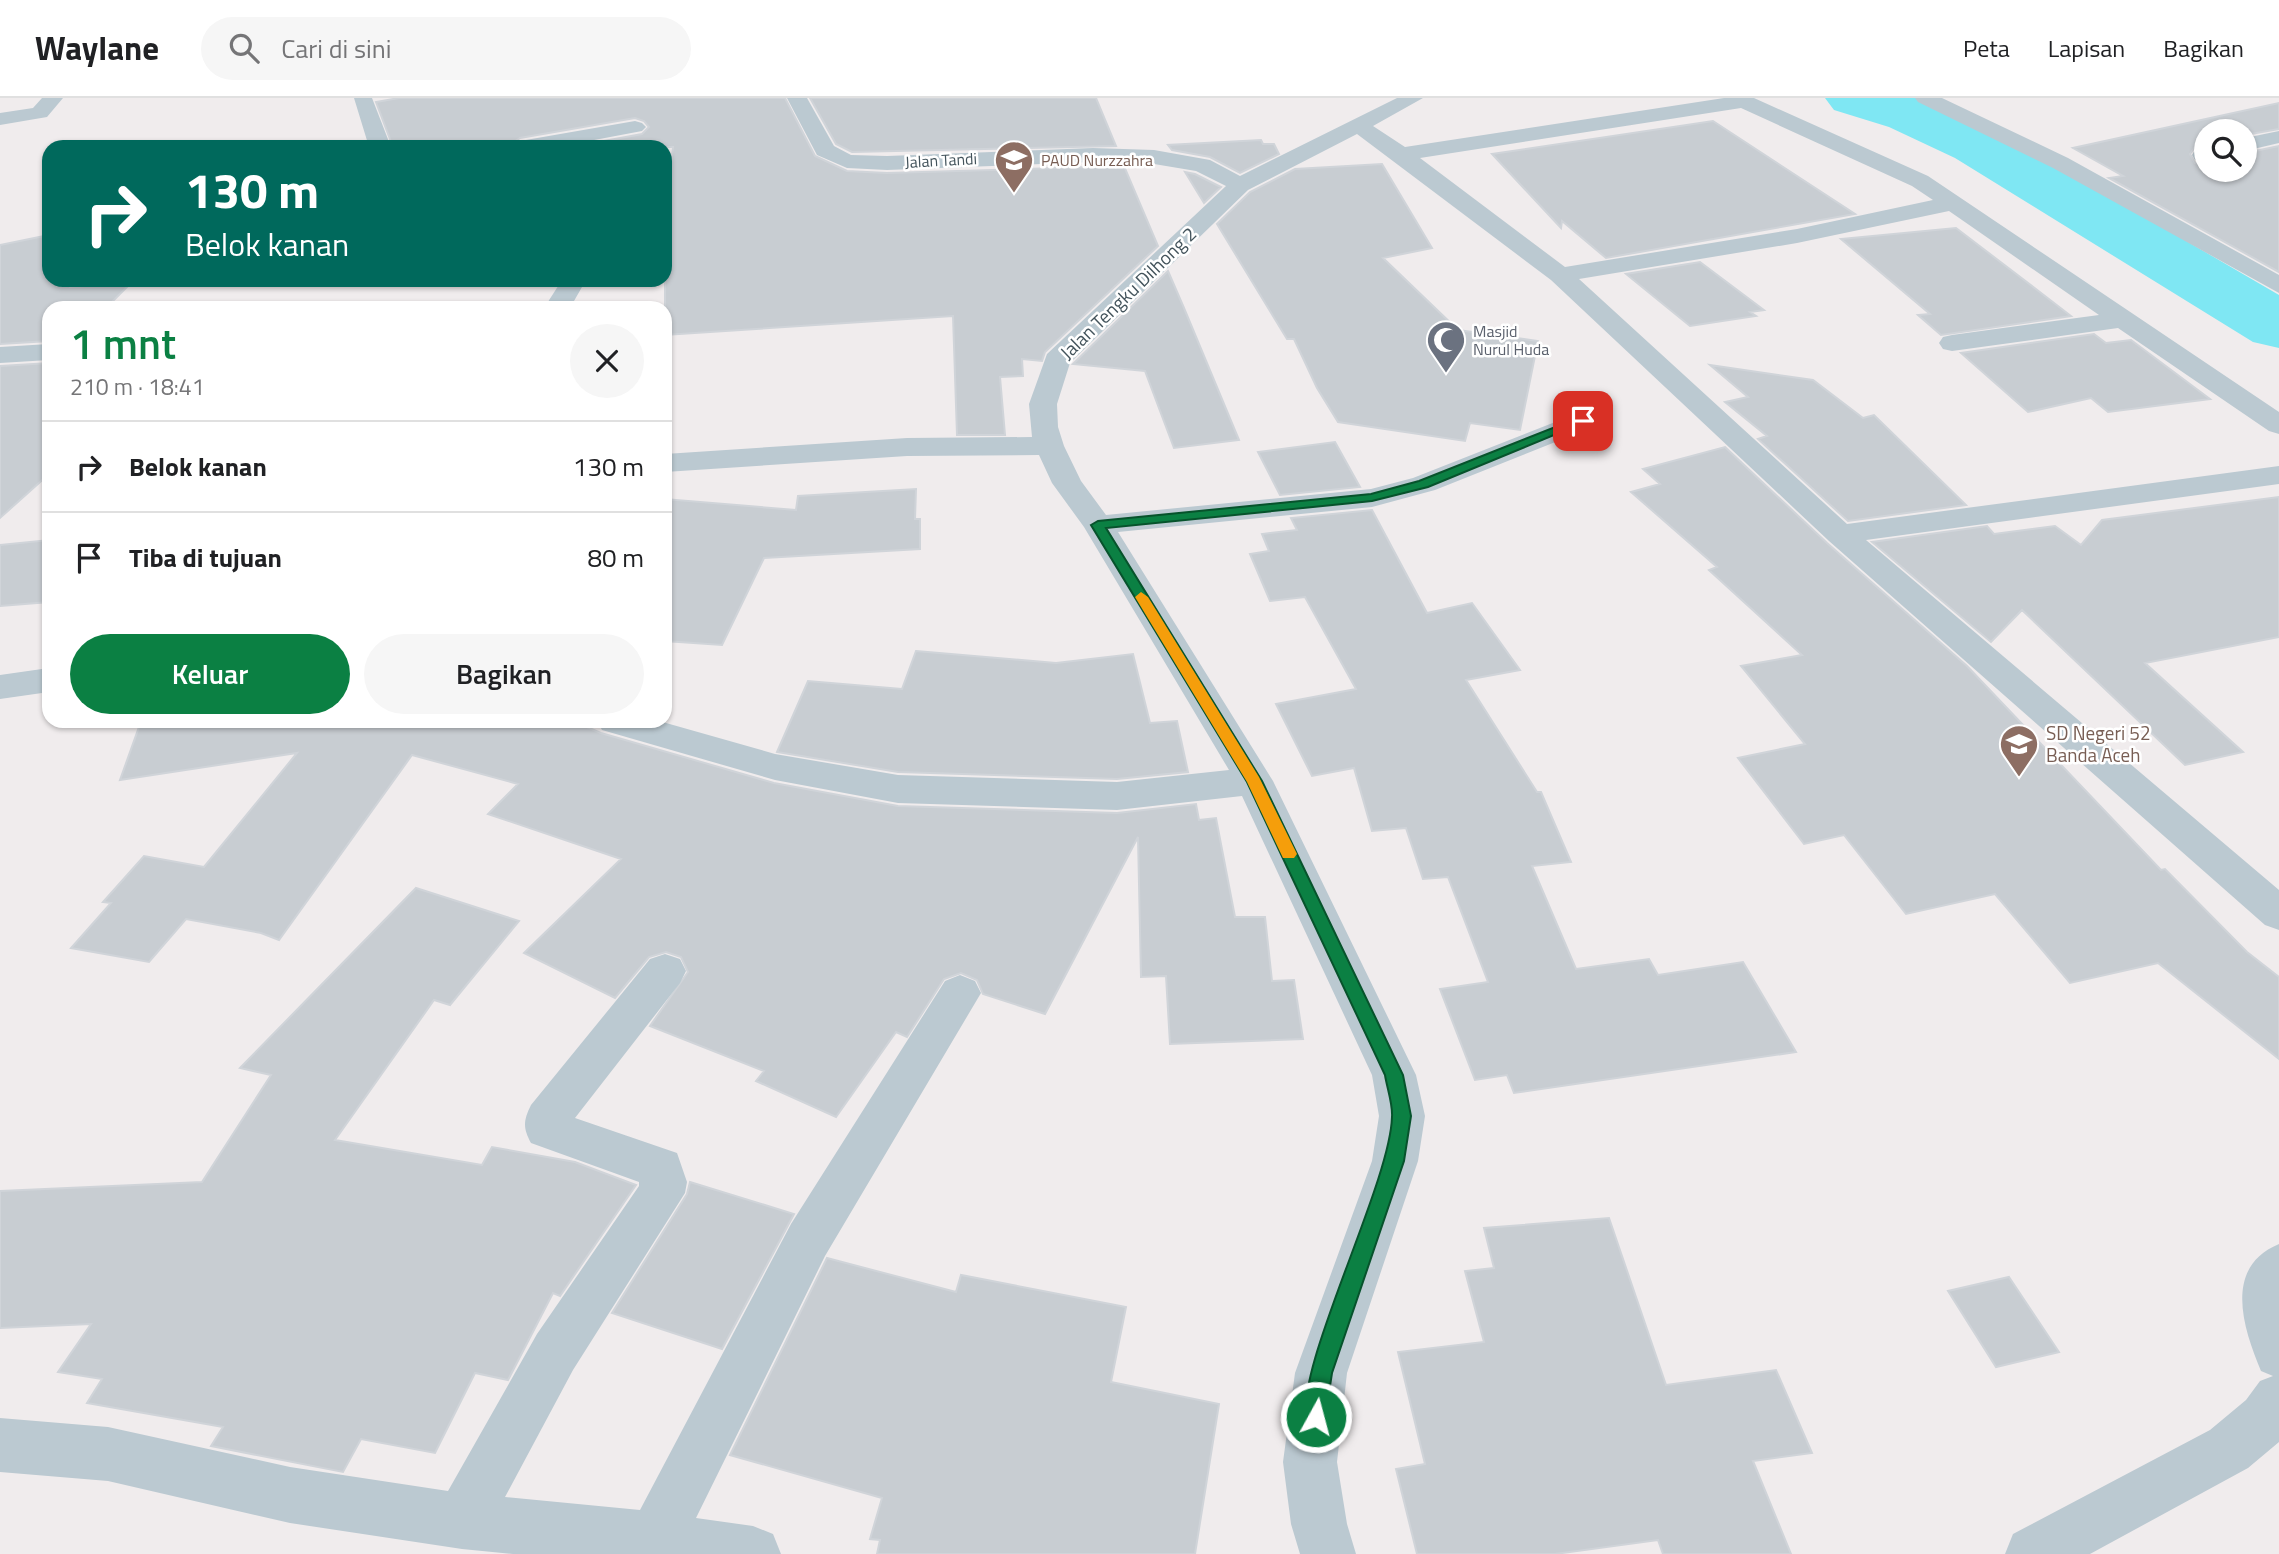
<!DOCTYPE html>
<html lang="id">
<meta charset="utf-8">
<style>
:root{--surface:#fff;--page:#f6f6f6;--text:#202124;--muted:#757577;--line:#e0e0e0;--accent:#0b8043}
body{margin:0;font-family:"Titillium Web",sans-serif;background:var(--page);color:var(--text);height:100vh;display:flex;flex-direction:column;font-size:26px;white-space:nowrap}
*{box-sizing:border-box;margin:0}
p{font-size:23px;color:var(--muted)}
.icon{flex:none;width:38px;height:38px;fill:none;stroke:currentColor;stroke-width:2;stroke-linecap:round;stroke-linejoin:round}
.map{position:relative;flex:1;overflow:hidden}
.details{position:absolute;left:42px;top:203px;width:630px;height:427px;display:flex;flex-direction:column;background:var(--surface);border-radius:21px;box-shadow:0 2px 5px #0004}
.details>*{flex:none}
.guide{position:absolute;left:42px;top:42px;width:630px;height:147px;border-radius:21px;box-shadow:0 2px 5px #0004;background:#00695c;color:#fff;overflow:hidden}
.buttons{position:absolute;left:2194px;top:21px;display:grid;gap:14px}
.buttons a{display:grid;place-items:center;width:63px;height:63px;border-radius:50%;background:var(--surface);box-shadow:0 2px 5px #0004;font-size:35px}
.pin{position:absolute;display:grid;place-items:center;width:60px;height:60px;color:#fff;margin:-30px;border-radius:14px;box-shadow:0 4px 10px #0006}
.me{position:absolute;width:77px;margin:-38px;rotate:7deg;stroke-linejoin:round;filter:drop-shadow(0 0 5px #0008)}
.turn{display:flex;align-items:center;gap:24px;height:147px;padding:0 28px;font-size:32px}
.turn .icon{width:91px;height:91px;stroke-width:2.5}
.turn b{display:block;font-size:49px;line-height:60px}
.round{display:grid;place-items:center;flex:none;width:74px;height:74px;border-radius:37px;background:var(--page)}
.overview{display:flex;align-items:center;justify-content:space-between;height:119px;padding:0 28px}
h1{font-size:42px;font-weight:600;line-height:52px;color:var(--accent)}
.action{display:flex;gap:14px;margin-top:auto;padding:14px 28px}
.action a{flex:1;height:80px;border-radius:42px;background:var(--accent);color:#fff;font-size:28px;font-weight:600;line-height:80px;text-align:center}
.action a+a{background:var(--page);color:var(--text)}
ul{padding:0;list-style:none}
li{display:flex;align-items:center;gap:21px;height:91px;padding:0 28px;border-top:2px solid var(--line)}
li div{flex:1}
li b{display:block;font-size:26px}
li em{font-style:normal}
header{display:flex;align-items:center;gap:42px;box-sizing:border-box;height:98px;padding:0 35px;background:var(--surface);border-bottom:2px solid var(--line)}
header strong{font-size:33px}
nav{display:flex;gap:38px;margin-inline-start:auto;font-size:24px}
.search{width:490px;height:63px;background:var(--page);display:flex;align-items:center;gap:18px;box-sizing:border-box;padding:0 24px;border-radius:38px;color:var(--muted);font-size:26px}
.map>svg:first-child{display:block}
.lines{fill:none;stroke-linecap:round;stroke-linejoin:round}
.river{fill:#7fe7f3;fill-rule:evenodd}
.building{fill:#c8cdd2;stroke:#d0d4d9;stroke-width:2}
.minor{fill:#bbc9d1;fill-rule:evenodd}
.route{fill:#0b8043;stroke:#07532c;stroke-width:2}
.slow{fill:#f59e0b}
.labels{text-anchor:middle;stroke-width:5;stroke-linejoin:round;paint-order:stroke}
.far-street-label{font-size:16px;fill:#43535b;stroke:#fff}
.far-education-label{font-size:16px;fill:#785e54;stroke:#fff;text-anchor:start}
.far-worship-label{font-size:16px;fill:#5b616d;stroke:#fff;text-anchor:start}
.street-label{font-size:19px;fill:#43535b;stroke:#fff}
.education-label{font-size:19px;fill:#785e54;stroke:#fff;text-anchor:start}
</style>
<header>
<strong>Waylane</strong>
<div class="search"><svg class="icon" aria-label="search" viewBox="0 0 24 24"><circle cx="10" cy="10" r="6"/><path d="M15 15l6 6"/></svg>Cari di sini</div>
<nav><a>Peta</a><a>Lapisan</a><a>Bagikan</a></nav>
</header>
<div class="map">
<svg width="2279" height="1456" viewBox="0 0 2279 1456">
<rect width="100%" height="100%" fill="#f0eced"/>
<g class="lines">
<path class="river" d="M 1825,0 L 1916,0 L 1931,5 L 1999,34 L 2279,197 L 2279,250 L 2253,244 L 1955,60 L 1889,29 L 1834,12 Z"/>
</g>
<path class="building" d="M 399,0 L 785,0 L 815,58 L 847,73 L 887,75 L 1124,68 L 1158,148 L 1045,254 L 1042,263 L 1022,261 L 1023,278 L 1000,279 L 1005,337 L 957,337 L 953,218 L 665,237 L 665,117 L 673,49 L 571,49 L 642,36 L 649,29 L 644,23 L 635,20 L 520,40 L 507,49 L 393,49 L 376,4 Z
M 810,0 L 1096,0 L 1116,48 L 852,54 L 836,46 Z
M 2279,5 L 2279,31 L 2245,37 L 2245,33 L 2207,33 L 2207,47 L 2195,49 L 2190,56 L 2195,65 L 2207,66 L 2207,72 L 2245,72 L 2245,55 L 2279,48 L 2279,174 L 2109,80 L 2123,78 L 2073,50 Z
M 1713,23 L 1855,116 L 1606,160 L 1562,123 L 1561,130 L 1492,56 Z
M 1261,42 L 1263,46 L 1274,46 L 1279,56 L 1240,75 L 1210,59 L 1172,52 L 1168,47 Z
M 1382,66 L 1432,150 L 1383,160 L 1458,232 L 1538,243 L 1520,332 L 1470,325 L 1465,343 L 1338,324 L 1317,290 L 1294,241 L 1287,241 L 1217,126 L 1250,94 L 1295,71 Z
M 1185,74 L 1195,76 L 1221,89 L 1204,105 Z
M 1956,130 L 2045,198 L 2071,218 L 1941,237 L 1918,217 L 1930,216 L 1841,141 Z
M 49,137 L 49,182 L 67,182 L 70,189 L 131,185 L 106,210 L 49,210 L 49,243 L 0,246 L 0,147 Z
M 1700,164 L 1764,212 L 1750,214 L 1756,218 L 1690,228 L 1626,176 Z
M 1168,173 L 1184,210 L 1239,342 L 1174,350 L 1145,273 L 1073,266 Z
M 2094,236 L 2106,245 L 2131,242 L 2210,301 L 2108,314 L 2091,300 L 2028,314 L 1961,255 Z
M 49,265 L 49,376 L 0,420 L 0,268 Z
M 1710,267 L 1813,282 L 1863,320 L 1874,317 L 1966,407 L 1848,423 L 1758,341 L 1767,338 L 1725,304 L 1748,299 Z
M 1335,344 L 1360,389 L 1280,397 L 1258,354 Z
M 1725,349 L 1827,445 L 1967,568 L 2161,772 L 2165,771 L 2247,854 L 2279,879 L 2279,961 L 2158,865 L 2070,885 L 1995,796 L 1906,816 L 1844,737 L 1804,746 L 1738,660 L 1805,646 L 1741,568 L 1802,557 L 1709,472 L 1717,469 L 1631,394 L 1660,386 L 1643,371 Z
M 916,391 L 915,421 L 920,421 L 920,451 L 764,460 L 722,547 L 665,543 L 665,401 L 796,412 L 798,398 Z
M 2279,399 L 2279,539 L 2145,565 L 2243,654 L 2185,667 L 2022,512 L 1991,544 L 1872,444 L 1987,428 L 1994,436 L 2055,428 L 2081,447 L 2102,422 Z
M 1372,412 L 1427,515 L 1472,505 L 1520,572 L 1466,582 L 1537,694 L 1541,694 L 1571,764 L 1532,768 L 1576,871 L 1649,861 L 1658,877 L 1743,864 L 1796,954 L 1514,995 L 1507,977 L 1475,982 L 1440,891 L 1488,884 L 1448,779 L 1423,781 L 1406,730 L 1372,733 L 1354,670 L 1312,678 L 1276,606 L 1356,591 L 1305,499 L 1270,503 L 1250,456 L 1269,453 L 1262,436 L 1297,432 L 1291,420 Z
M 49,442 L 49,504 L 0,508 L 0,447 Z
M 916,553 L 1056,565 L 1133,556 L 1150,625 L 1177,623 L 1188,674 L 1117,681 L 898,674 L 777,654 L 808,583 L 902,591 Z
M 178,623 L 573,623 L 601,635 L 774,685 L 898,708 L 1117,715 L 1196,706 L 1199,722 L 1216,720 L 1235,819 L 1265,819 L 1272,883 L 1294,882 L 1303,941 L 1170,946 L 1166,878 L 1141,879 L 1138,739 L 1045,916 L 983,896 L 977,882 L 961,875 L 944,881 L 907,939 L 896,934 L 836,1019 L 756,983 L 764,973 L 650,928 L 688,874 L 681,859 L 666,854 L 649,859 L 615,900 L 524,855 L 621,761 L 488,716 L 518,686 L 412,657 L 279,842 L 261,835 L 186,821 L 149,864 L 71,850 L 111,805 L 103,804 L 144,758 L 204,769 L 297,655 L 120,682 L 139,629 Z
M 416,790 L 519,823 L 450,907 L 434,902 L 335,1042 L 482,1067 L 492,1049 L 575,1064 L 636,1087 L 560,1198 L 553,1195 L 508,1282 L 475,1275 L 435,1355 L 361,1341 L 343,1374 L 211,1348 L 223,1329 L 87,1305 L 102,1281 L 58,1274 L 91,1226 L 0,1230 L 0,1093 L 202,1084 L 271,977 L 240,970 Z
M 690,1084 L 794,1116 L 722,1251 L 612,1215 L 687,1096 Z
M 1609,1120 L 1666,1287 L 1776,1272 L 1812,1355 L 1753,1363 L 1791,1456 L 1663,1456 L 1658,1442 L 1555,1456 L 1417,1456 L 1396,1371 L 1425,1366 L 1398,1254 L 1484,1244 L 1465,1173 L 1494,1170 L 1484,1130 Z
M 827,1160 L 956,1194 L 961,1177 L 1126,1209 L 1111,1284 L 1219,1306 L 1195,1456 L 877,1456 L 880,1442 L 870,1441 L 882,1400 L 730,1357 Z
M 2009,1179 L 2059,1254 L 1996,1269 L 1948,1193 Z"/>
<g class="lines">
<path class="minor" d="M 42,0 L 63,0 L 47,19 L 0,27 L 0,15 L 33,10 Z
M 354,0 L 372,0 L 391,49 L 369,49 Z
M 787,0 L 807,0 L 834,48 L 851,57 L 887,58 L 1093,50 L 1154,52 L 1210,62 L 1240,78 L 1397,0 L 1423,0 L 1373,28 L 1405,49 L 1724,0 L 1754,0 L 1928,78 L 2279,314 L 2279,336 L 2269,333 L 2118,230 L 1952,253 L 1943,251 L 1939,245 L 1943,239 L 1952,237 L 2099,217 L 1949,113 L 1797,145 L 1579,181 L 1847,426 L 2279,368 L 2279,386 L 1866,442 L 2279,792 L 2279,832 L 2265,827 L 1829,443 L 1551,182 L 1357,36 L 1248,92 L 1070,265 L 1057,306 L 1058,329 L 1064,348 L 1081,383 L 1106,417 L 1371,391 L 1413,380 L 1573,317 L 1583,314 L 1593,317 L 1597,323 L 1593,329 L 1435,392 L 1372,409 L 1118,434 L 1273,683 L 1416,977 L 1425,1018 L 1418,1063 L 1347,1275 L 1337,1364 L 1347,1426 L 1356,1456 L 1300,1456 L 1291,1426 L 1283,1364 L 1295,1275 L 1372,1063 L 1379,1018 L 1372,977 L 1242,698 L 1117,712 L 898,705 L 775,682 L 602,632 L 597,623 L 659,623 L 775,656 L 898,677 L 1117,684 L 1229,672 L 1084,429 L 1052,385 L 1039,357 L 907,358 L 665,374 L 665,356 L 907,340 L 1032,339 L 1029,306 L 1047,256 L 1226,88 L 1196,73 L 1154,66 L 1093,64 L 887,72 L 847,70 L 817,57 ZM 1741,10 L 1912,88 L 1933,102 L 1797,131 L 1565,169 L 1420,60 Z
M 1915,0 L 1942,0 L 2068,60 L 2279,177 L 2279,195 L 2053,70 L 1918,4 Z
M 635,23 L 642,25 L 646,29 L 642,33 L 557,49 L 509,49 L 520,43 Z
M 2279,33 L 2279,45 L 2245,53 L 2245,40 Z
M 2207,50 L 2207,63 L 2195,62 L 2192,57 L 2195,52 Z
M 562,182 L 586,182 L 570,210 L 544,210 Z
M 49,246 L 49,262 L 0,265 L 0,249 Z
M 49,570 L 49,594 L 0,601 L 0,577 Z
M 665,856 L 680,861 L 686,873 L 680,885 L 575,1020 L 677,1055 L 687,1084 L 685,1095 L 573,1272 L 505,1399 L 640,1412 L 791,1126 L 945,883 L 960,877 L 975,883 L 981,895 L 825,1158 L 696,1420 L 753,1428 L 773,1436 L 781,1456 L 513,1456 L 462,1451 L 290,1425 L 108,1383 L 0,1374 L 0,1320 L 108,1329 L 290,1369 L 448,1393 L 537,1236 L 639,1088 L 639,1084 L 531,1045 C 523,1030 523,1023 531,1007 L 650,861 Z
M 2279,1146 L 2279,1344 L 2248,1370 L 2090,1456 L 2005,1456 L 2013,1436 L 2210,1332 L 2246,1302 L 2260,1283 L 2273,1278 L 2261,1273 C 2243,1230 2223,1169 2279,1146 Z"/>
</g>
<path class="route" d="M 1578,320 L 1588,323 L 1428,389 L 1372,403 L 1106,430 L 1262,683 L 1403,977 L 1411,1018 L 1404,1063 L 1332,1275 L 1324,1327 L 1316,1330 L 1308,1327 C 1289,1279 1390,1089 1392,1019 C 1393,1006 1387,990 1385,977 L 1247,684 L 1091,427 L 1098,423 L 1371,396 L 1419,383 Z"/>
<path class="slow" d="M 1141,494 L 1148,499 L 1259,679 L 1297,756 L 1294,760 L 1283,760 L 1247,684 L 1135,499 Z"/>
<defs>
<g id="school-pin" transform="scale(2.0125)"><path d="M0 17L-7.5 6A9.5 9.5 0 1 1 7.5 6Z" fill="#8d6e63" stroke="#fff"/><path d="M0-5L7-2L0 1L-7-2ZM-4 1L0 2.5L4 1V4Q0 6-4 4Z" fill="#fff"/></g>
<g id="mosque-pin" transform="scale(2.0125)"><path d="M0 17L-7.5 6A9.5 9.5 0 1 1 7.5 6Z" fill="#6b7280" stroke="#fff"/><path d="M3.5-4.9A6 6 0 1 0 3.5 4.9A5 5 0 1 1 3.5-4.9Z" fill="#fff"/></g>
</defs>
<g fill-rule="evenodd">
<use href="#school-pin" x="1014" y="62"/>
<use href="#mosque-pin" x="1446" y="242"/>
<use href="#school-pin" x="2019" y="646"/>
</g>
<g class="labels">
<g class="far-street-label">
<text transform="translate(941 62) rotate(-3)" y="6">Jalan Tandi</text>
</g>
<g class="far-education-label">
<text x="1041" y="68">PAUD Nurzzahra</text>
</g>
<g class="far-worship-label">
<text x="1473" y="239">Masjid<tspan x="1473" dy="18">Nurul Huda</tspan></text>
</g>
<g class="street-label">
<text transform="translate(1128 195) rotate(-44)" y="7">Jalan Tengku Dilhong 2</text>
</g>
<g class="education-label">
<text x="2046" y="642">SD Negeri 52<tspan x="2046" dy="22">Banda Aceh</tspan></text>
</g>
</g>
</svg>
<div class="buttons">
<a><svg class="icon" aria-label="search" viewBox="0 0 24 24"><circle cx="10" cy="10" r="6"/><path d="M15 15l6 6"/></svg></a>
</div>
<div class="pin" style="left:1583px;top:323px;background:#d93025"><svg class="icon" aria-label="arrive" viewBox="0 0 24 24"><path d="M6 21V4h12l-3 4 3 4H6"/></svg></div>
<svg class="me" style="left:1316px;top:1319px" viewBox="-20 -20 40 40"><circle r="17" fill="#0b8043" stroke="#fff" stroke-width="3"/><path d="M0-11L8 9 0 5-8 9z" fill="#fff"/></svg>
<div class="guide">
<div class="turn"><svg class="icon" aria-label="right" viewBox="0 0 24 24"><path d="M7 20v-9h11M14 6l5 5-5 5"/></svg><div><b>130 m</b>Belok kanan</div></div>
</div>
<section class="details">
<div class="overview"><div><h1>1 mnt</h1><p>210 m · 18:41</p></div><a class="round"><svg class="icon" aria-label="close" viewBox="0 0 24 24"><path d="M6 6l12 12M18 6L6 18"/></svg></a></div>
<ul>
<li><svg class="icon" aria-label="right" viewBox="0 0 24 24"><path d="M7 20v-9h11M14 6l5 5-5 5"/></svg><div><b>Belok kanan</b></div><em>130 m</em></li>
<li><svg class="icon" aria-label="arrive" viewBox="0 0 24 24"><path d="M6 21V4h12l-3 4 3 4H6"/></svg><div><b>Tiba di tujuan</b></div><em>80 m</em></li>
</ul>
<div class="action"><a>Keluar</a><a>Bagikan</a></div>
</section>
</div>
